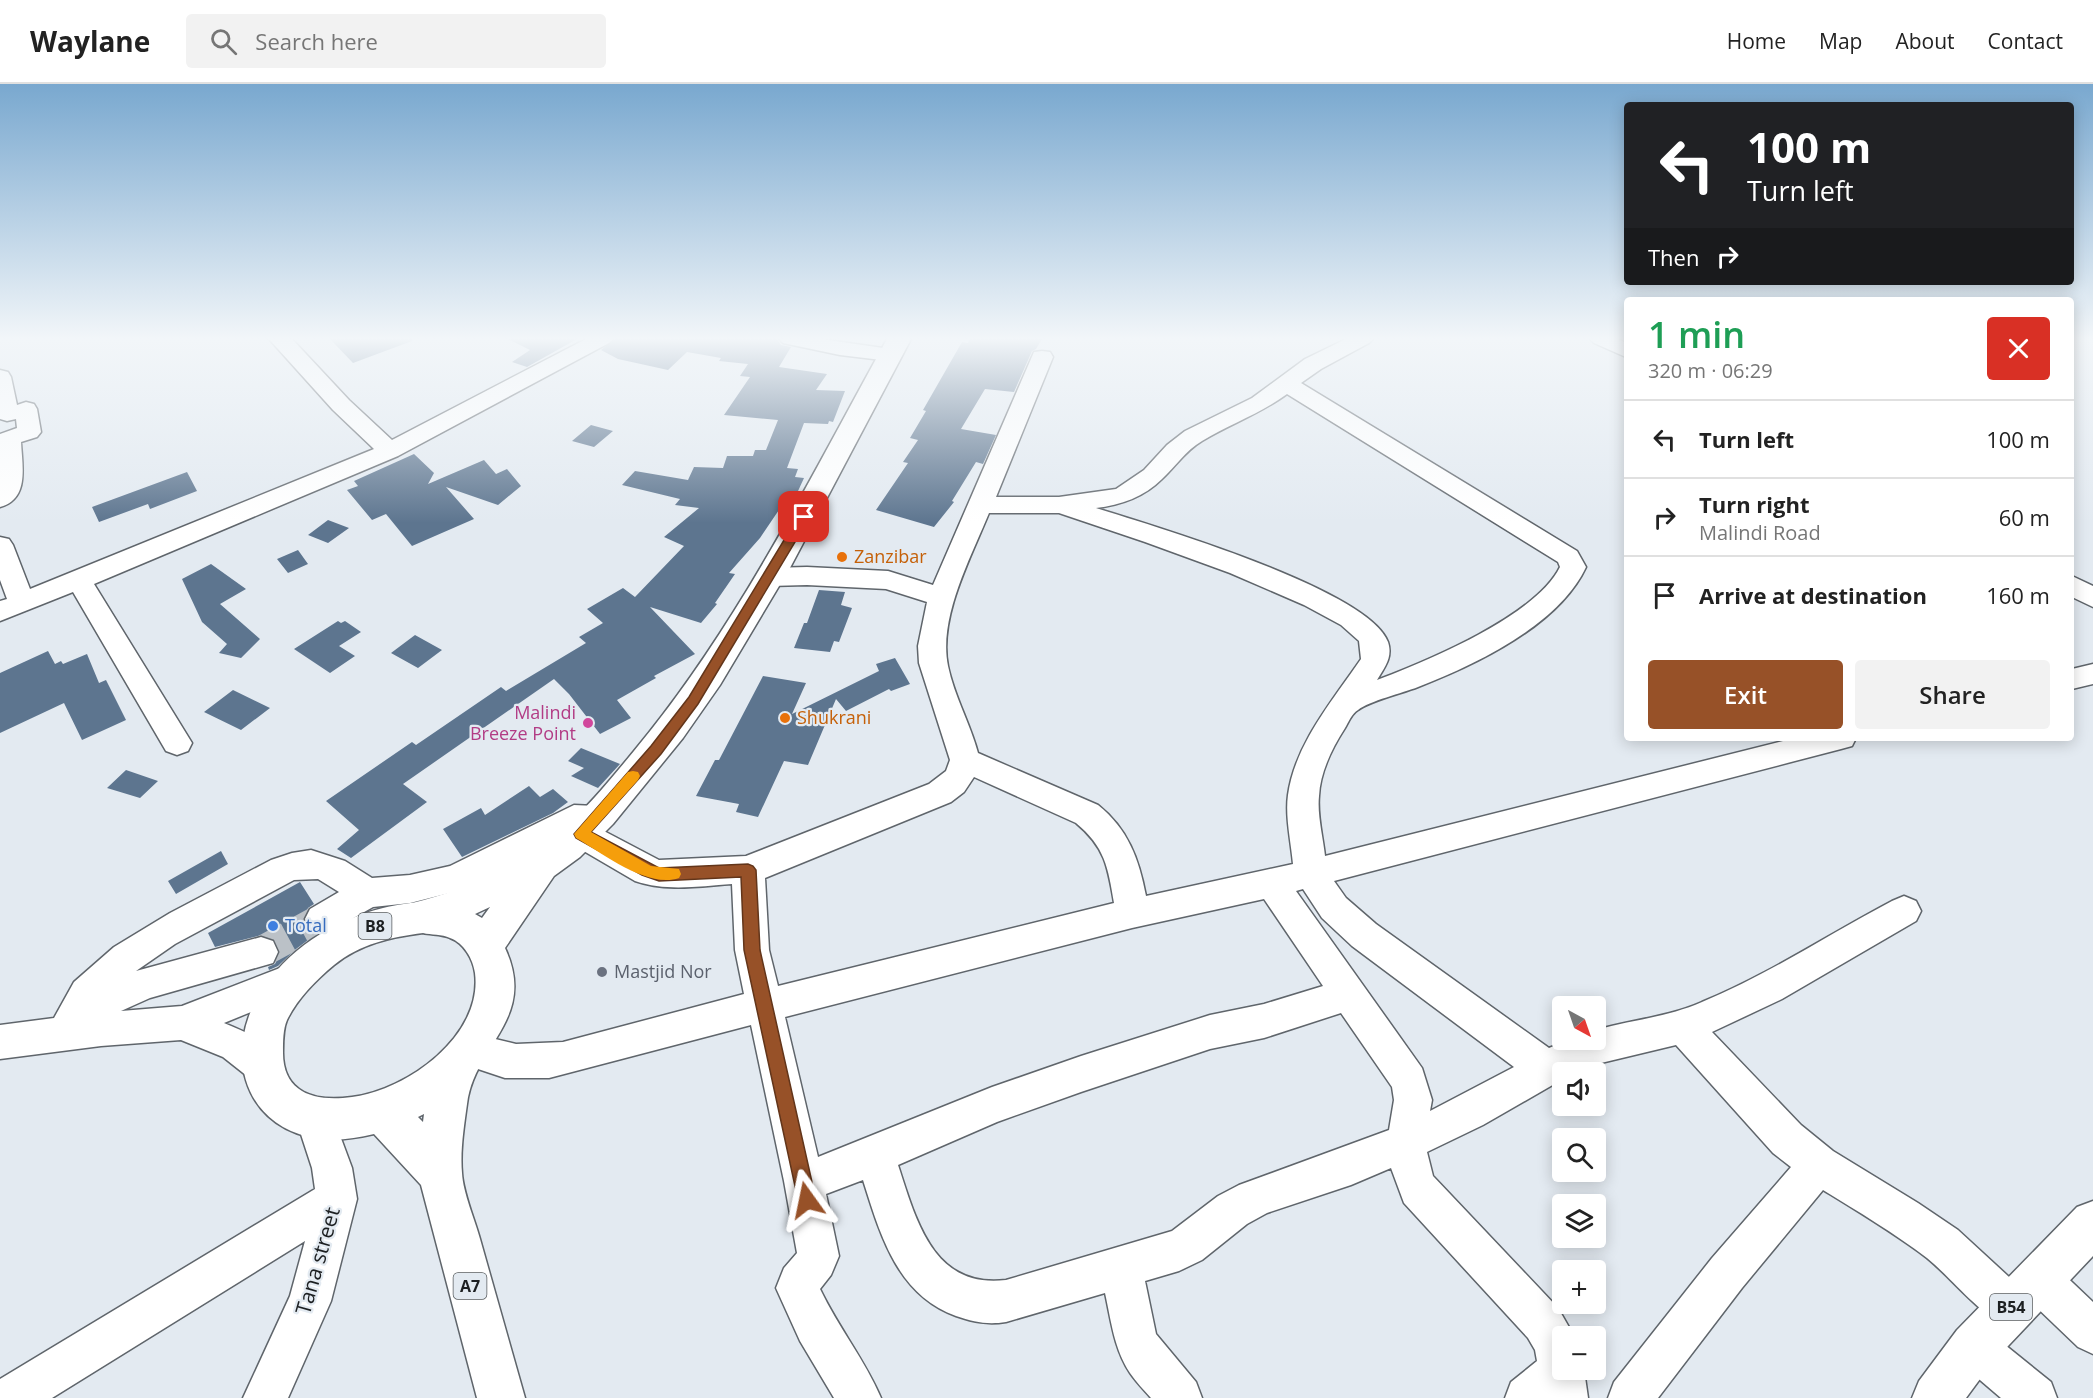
<!DOCTYPE html>
<meta charset="utf-8">
<style>
:root{--surface:#fff;--page:#f2f2f2;--text:#222;--muted:#767676;--line:#e0e0e0;--accent:#975128}
body{margin:0;font-family:"Open Sans",sans-serif;background:var(--page);color:var(--text);height:100vh;display:flex;flex-direction:column;font-size:22px;white-space:nowrap}
*{box-sizing:border-box;margin:0}
p{font-size:20px;color:var(--muted)}
.icon{flex:none;width:33px;height:33px;fill:none;stroke:currentColor;stroke-width:2;stroke-linecap:round;stroke-linejoin:round}
.map{position:relative;flex:1;overflow:hidden}
.drawer{position:absolute;left:1624px;top:213px;width:450px;height:444px;display:flex;flex-direction:column;background:var(--surface);border-radius:6px;box-shadow:0 3px 15px #0003}
.drawer>*{flex:none}
.hud{position:absolute;left:1624px;top:18px;width:450px;height:183px;border-radius:6px;box-shadow:0 3px 15px #0003;background:#202124;color:#fff;overflow:hidden}
.needle{width:39px;rotate:140deg}
.controls{position:absolute;left:1552px;top:912px;display:grid;gap:12px}
.controls a{display:grid;place-items:center;width:54px;height:54px;border-radius:6px;background:var(--surface);box-shadow:0 3px 15px #0003;font-size:30px}
.pin{position:absolute;display:grid;place-items:center;width:51px;height:51px;color:#fff;margin:-26px;border-radius:12px;box-shadow:0 3px 9px #0006}
.me{position:absolute;width:66px;margin:-33px;rotate:348deg;stroke-linejoin:round;filter:drop-shadow(0 0 4px #0008)}
.turn{display:flex;align-items:center;gap:21px;height:126px;padding:0 24px;font-size:27px}
.turn .icon{width:78px;height:78px;stroke-width:2.5}
.turn b{display:block;font-size:42px;line-height:51px}
.then{display:flex;align-items:center;height:57px;padding:0 24px;background:#0003;gap:12px;font-size:22px}
.round{display:grid;place-items:center;flex:none;width:63px;height:63px;border-radius:6px;background:var(--page)}
.overview{display:flex;align-items:center;justify-content:space-between;height:102px;padding:0 24px}
h1{font-size:36px;font-weight:600;line-height:45px;color:#1e9e55}
.cta{display:flex;gap:12px;margin-top:auto;padding:12px 24px}
.cta a{flex:1;height:69px;border-radius:6px;background:var(--accent);color:#fff;font-size:24px;font-weight:600;line-height:69px;text-align:center}
.cta a+a{background:var(--page);color:var(--text)}
ul{padding:0;list-style:none}
li{display:flex;align-items:center;gap:18px;height:78px;padding:0 24px;border-top:2px solid var(--line)}
li div{flex:1}
li b{display:block;font-size:22px}
li em{font-style:normal}
header{display:flex;align-items:center;gap:36px;box-sizing:border-box;height:84px;padding:0 30px;background:var(--surface);border-bottom:2px solid var(--line)}
header strong{font-size:28px}
nav{display:flex;gap:33px;margin-inline-start:auto;font-size:21px}
.search{width:420px;height:54px;background:var(--page);display:flex;align-items:center;gap:15px;box-sizing:border-box;padding:0 21px;border-radius:6px;color:var(--muted);font-size:22px}
.map>svg:first-child{display:block}
.building{fill:#5d758f}
.lines{fill:none;stroke-linecap:round;stroke-linejoin:round}
.minor-tunnel{stroke:#bbc1c7;stroke-width:31;stroke-dasharray:31 15;stroke-linecap:butt}
.minor-casing{stroke:#5f656b;stroke-width:3}
.highway-casing{stroke:#5f656b;stroke-width:3}
.minor{fill:#fff;fill-rule:evenodd}
.highway{fill:#fff;fill-rule:evenodd}
.route{fill:#975128;stroke:#62351a;stroke-width:1.5}
.slow{fill:#f59e0b}
.food-dot{fill:#e8710a;stroke:#e3eaf1;stroke-width:2}
.hotel-dot{fill:#d1479c;stroke:#e3eaf1;stroke-width:2}
.shop-dot{fill:#3f7fe0;stroke:#e3eaf1;stroke-width:2}
.worship-dot{fill:#6b7280;stroke:#e3eaf1;stroke-width:2}
.labels{text-anchor:middle;stroke-width:4.5;stroke-linejoin:round;paint-order:stroke}
.shield{fill:#e3eaf1;stroke:#585c5f;stroke-width:1.5}
.shield-label{font-size:16px;font-weight:bold;fill:#1c1f21}
.food-label{font-size:18px;fill:#c56008;stroke:#e3eaf1;text-anchor:start}
.hotel-label{font-size:18px;fill:#b23c85;stroke:#e3eaf1;text-anchor:end}
.shop-label{font-size:18px;fill:#366cbe;stroke:#e3eaf1;text-anchor:start}
.worship-label{font-size:18px;fill:#5b616d;stroke:#e3eaf1;text-anchor:start}
.near-street-label{font-size:21px;fill:#1c1f21;stroke:#e3eaf1}
</style>
<header>
<strong>Waylane</strong>
<div class="search"><svg class="icon" aria-label="search" viewBox="0 0 24 24"><circle cx="10" cy="10" r="6"/><path d="M15 15l6 6"/></svg>Search here</div>
<nav><a>Home</a><a>Map</a><a>About</a><a>Contact</a></nav>
</header>
<div class="map">
<svg width="2093" height="1314" viewBox="0 0 2093 1314">
<rect width="100%" height="100%" fill="#e3eaf1"/>
<path class="building" d="M 330,255 L 412,255 L 412,257 L 353,279 Z
M 508,255 L 577,255 L 527,283 L 512,278 L 530,266 Z
M 615,255 L 777,255 L 781,261 L 791,263 L 779,283 L 827,290 L 816,306 L 845,307 L 833,338 L 829,337 L 828,340 L 804,339 L 787,384 L 798,385 L 795,393 L 804,394 L 793,418 L 785,417 L 760,454 L 729,489 L 735,490 L 715,519 L 717,520 L 701,539 L 650,523 L 695,570 L 654,592 L 656,594 L 617,616 L 631,634 L 600,650 L 569,610 L 554,595 L 403,700 L 427,718 L 351,774 L 337,765 L 359,746 L 326,717 L 412,658 L 416,661 L 501,603 L 506,607 L 586,559 L 579,553 L 603,539 L 587,525 L 623,504 L 635,513 L 684,462 L 664,453 L 699,424 L 675,421 L 680,415 L 622,401 L 635,387 L 688,396 L 694,383 L 723,384 L 727,372 L 753,372 L 755,366 L 766,366 L 778,336 L 724,331 L 750,293 L 740,292 L 748,280 L 719,277 L 721,274 L 687,268 L 668,286 L 618,275 L 601,266 Z
M 970,255 L 1042,255 L 1036,265 L 1032,267 L 1014,308 L 985,305 L 961,345 L 996,351 L 983,380 L 976,378 L 952,417 L 954,418 L 934,443 L 876,426 L 908,379 L 903,378 L 918,356 L 910,354 L 926,327 L 923,326 L 962,258 L 968,259 Z
M 591,341 L 613,347 L 594,363 L 572,357 Z
M 414,370 L 434,389 L 428,400 L 484,376 L 496,390 L 507,385 L 521,402 L 498,421 L 446,403 L 474,435 L 412,462 L 386,430 L 372,436 L 347,406 L 358,402 L 354,397 Z
M 187,388 L 197,407 L 150,425 L 148,420 L 99,438 L 92,423 Z
M 328,436 L 349,444 L 328,459 L 308,451 Z
M 298,466 L 308,480 L 288,489 L 277,475 Z
M 211,480 L 246,505 L 220,520 L 260,555 L 241,574 L 219,569 L 227,560 L 202,538 L 182,495 Z
M 819,506 L 845,508 L 841,521 L 852,524 L 839,558 L 834,557 L 830,568 L 794,564 L 804,539 L 807,539 Z
M 338,537 L 341,539 L 345,537 L 361,548 L 339,562 L 355,572 L 330,589 L 294,565 Z
M 415,551 L 442,566 L 418,584 L 391,569 Z
M 48,567 L 55,580 L 61,577 L 63,580 L 87,570 L 99,599 L 106,596 L 126,636 L 82,656 L 64,619 L 0,649 L 0,589 Z
M 895,574 L 910,600 L 891,607 L 889,605 L 846,627 L 836,615 L 808,681 L 784,677 L 758,733 L 736,728 L 739,720 L 696,712 L 715,676 L 719,676 L 763,592 L 806,599 L 792,630 L 879,587 L 876,580 Z
M 233,606 L 270,624 L 241,646 L 204,628 Z
M 581,664 L 620,680 L 598,704 L 571,692 L 584,684 L 568,677 Z
M 126,686 L 158,697 L 140,714 L 107,704 Z
M 529,702 L 540,713 L 553,705 L 568,718 L 553,729 L 462,773 L 443,745 L 481,724 L 485,731 Z
M 221,767 L 228,780 L 176,810 L 168,797 Z
M 300,798 L 314,820 L 308,824 L 303,836 L 308,846 L 316,850 L 296,865 L 278,882 L 269,886 L 268,883 L 275,880 L 280,869 L 275,856 L 262,851 L 215,863 L 208,849 Z"/>
<g class="lines">
<path class="minor-tunnel" d="M 261,868 L 322,835"/>
<g class="minor-casing">
<path id="minor" d="M 269,255 L 292,255 L 349,316 L 392,356 L 586,255 L 613,255 L 609,259 L 398,372 L 94,500 L 192,659 L 188,667 L 177,671 L 166,667 L 73,508 L 0,537 L 0,517 L 7,515 L 0,496 L 0,453 L 9,455 L 13,461 L 30,505 L 374,365 L 333,326 Z
M 779,255 L 821,255 L 890,265 L 898,266 L 901,271 L 898,276 L 890,277 L 840,271 L 783,259 Z
M 1346,255 L 1373,255 L 1369,259 L 1321,285 L 1301,299 L 1577,467 L 1586,483 C 1559,541 1475,581 1418,603 C 1403,609 1369,617 1358,626 C 1352,629 1348,639 1345,644 C 1332,664 1320,689 1319,712 C 1317,731 1323,753 1325,772 L 1795,654 L 1856,654 L 1852,662 L 1841,665 L 1334,797 L 1346,814 L 1376,840 L 1549,964 L 1569,956 L 1596,956 L 1596,946 C 1631,936 1668,933 1702,918 C 1768,891 1829,850 1892,817 L 1904,812 L 1916,817 L 1921,827 L 1916,837 L 1782,915 L 1712,948 L 1801,1041 L 1833,1067 L 1918,1119 L 1958,1146 L 2021,1204 L 2018,1196 L 2024,1181 L 2039,1175 L 2054,1181 L 2093,1218 L 2093,1270 L 2078,1263 L 2029,1216 L 2032,1223 L 2026,1238 L 2011,1244 C 1978,1230 1955,1197 1927,1174 C 1894,1149 1859,1128 1823,1106 L 1742,1204 L 1658,1314 L 1608,1314 L 1614,1298 L 1712,1174 L 1791,1083 L 1773,1069 L 1676,961 L 1601,979 L 1576,988 L 1563,988 L 1563,995 L 1483,1041 L 1427,1068 L 1433,1092 L 1558,1224 L 1574,1252 L 1563,1252 L 1563,1286 L 1584,1286 L 1588,1314 L 1505,1314 L 1511,1298 L 1537,1277 L 1535,1266 L 1528,1254 L 1404,1119 L 1391,1084 L 1351,1101 L 1267,1129 L 1247,1140 L 1202,1176 L 1179,1187 L 1145,1197 L 1156,1250 L 1196,1298 L 1202,1314 L 1151,1314 C 1144,1306 1136,1298 1130,1289 C 1114,1265 1111,1236 1105,1209 L 1006,1238 C 987,1241 974,1238 956,1232 C 897,1211 880,1150 863,1096 L 826,1110 L 839,1172 L 831,1191 L 820,1205 C 838,1243 865,1276 881,1314 L 834,1314 L 800,1257 L 776,1204 L 784,1184 L 797,1169 L 784,1097 L 751,941 L 549,994 L 505,994 L 457,978 L 452,966 L 457,954 L 470,949 L 516,960 L 563,958 L 744,910 L 735,866 L 732,800 C 700,802 667,808 635,797 L 570,759 L 566,753 L 469,804 L 410,819 L 373,823 L 334,845 L 322,850 L 310,845 L 305,835 L 310,825 L 339,808 L 318,795 L 294,796 L 175,860 L 136,887 L 261,853 L 273,857 L 278,868 L 273,879 L 150,914 L 121,927 L 182,922 L 293,879 L 305,884 L 311,895 L 305,906 L 224,939 C 246,948 269,957 279,980 L 273,992 L 260,998 L 247,992 L 223,973 L 181,956 L 101,962 L 0,975 L 0,941 L 54,934 L 74,898 L 114,863 L 170,829 L 271,776 L 292,769 L 311,766 L 345,777 L 372,794 L 410,791 L 450,782 L 574,721 L 596,722 L 607,726 L 612,735 L 607,744 L 602,746 L 659,776 L 746,772 L 929,700 L 946,687 L 950,676 L 919,579 L 918,562 L 927,518 L 886,505 L 807,501 L 769,502 L 760,499 L 756,493 L 760,487 L 769,484 L 807,483 L 888,487 L 933,501 L 1034,268 L 1042,267 L 1050,268 L 1053,273 L 996,413 L 1059,413 L 1116,405 L 1144,386 L 1167,361 L 1185,347 L 1252,314 L 1305,275 ZM 1287,310 L 1558,478 L 1560,483 C 1536,532 1427,577 1377,596 C 1385,583 1393,573 1388,558 C 1368,505 1153,442 1096,424 C 1121,421 1144,413 1162,395 C 1176,382 1185,367 1202,357 C 1230,340 1260,330 1287,310 ZM 989,429 L 1059,429 L 1145,458 L 1230,489 L 1304,521 L 1341,541 L 1359,557 L 1361,575 C 1333,616 1295,660 1288,711 C 1285,732 1291,758 1293,780 L 1146,812 C 1139,775 1128,745 1098,721 L 978,669 C 970,639 954,612 948,582 C 938,534 971,473 989,429 ZM 974,693 L 1076,739 C 1105,763 1108,783 1114,819 L 778,902 L 769,866 L 765,794 L 951,718 L 964,708 ZM 1303,805 L 1322,834 L 1352,862 L 1514,983 L 1430,1027 L 1432,1016 L 1422,984 L 1296,807 ZM 1264,815 L 1323,902 L 1264,920 L 1210,931 L 1081,972 L 992,1003 L 818,1073 L 785,933 L 1132,844 ZM 1341,929 L 1392,1003 L 1394,1016 L 1389,1046 L 1239,1101 L 1218,1112 L 1172,1147 L 1006,1196 C 933,1205 916,1136 898,1081 L 997,1038 L 1081,1008 L 1210,965 L 1264,954 Z
M 1590,255 L 1618,255 L 1628,260 L 1628,274 L 1594,259 Z
M 0,286 L 8,288 L 11,293 L 17,321 L 26,318 L 34,320 L 37,325 L 41,348 L 37,353 L 21,358 C 22,381 30,415 0,423 L 0,350 L 17,344 L 16,335 L 7,337 L 0,335 Z
M 2072,492 L 2093,502 L 2093,523 L 2072,513 Z
M 2093,580 L 2093,600 L 2072,605 L 2072,585 Z
M 315,1016 L 329,1022 L 352,1084 L 357,1115 L 331,1217 L 288,1314 L 243,1314 L 290,1212 L 305,1157 L 52,1314 L 0,1314 L 0,1295 L 315,1105 L 312,1084 L 296,1035 L 301,1022 Z
M 1974,1241 L 1989,1248 L 2051,1298 L 2057,1314 L 2001,1314 L 1959,1278 L 1952,1263 L 1959,1248 Z"/>
</g>
<g class="highway-casing">
<path id="highway" d="M 887,255 L 911,255 L 791,482 L 720,601 L 683,654 L 613,740 L 580,773 L 554,792 L 505,864 C 538,935 474,961 467,1020 C 464,1042 460,1067 462,1089 C 463,1109 475,1136 480,1155 C 495,1208 510,1261 525,1314 L 477,1314 L 421,1101 L 374,1050 C 353,1055 331,1058 309,1053 C 241,1037 226,966 259,911 C 287,865 332,837 383,824 C 397,820 411,820 424,816 C 468,805 523,779 557,750 C 586,726 610,696 634,667 C 738,542 809,396 887,255 ZM 490,823 L 482,834 L 475,830 ZM 423,849 C 431,851 442,850 450,854 C 464,859 473,875 475,889 C 483,952 407,1006 352,1013 C 316,1018 282,1010 283,967 C 283,957 283,945 287,936 C 297,915 317,895 334,881 C 360,860 391,853 423,849 ZM 424,1030 L 423,1038 L 418,1033 Z
M 2093,1117 L 2093,1172 L 1991,1280 L 1966,1314 L 1912,1314 L 1919,1297 L 1957,1246 L 2077,1123 Z"/>
</g>
<use href="#minor" class="minor"/>
<use href="#highway" class="highway"/>
</g>
<linearGradient id="sky" x2="0" y2="1"><stop stop-color="#79a8cf"/><stop offset="0.58" stop-color="#f2f6f9"/><stop offset="1" stop-color="#f2f6f9" stop-opacity="0"/></linearGradient>
<rect width="2093" height="439" fill="url(#sky)"/>
<path class="route" d="M 804,429 L 810,433 L 698,620 L 661,670 L 591,748 L 659,784 L 748,780 L 753,782 L 756,786 L 760,866 L 816,1116 L 813,1122 L 807,1125 L 800,1122 L 798,1116 L 744,866 L 741,793 L 659,797 L 642,791 L 576,754 L 574,750 L 651,662 L 689,613 L 798,433 Z"/>
<path class="slow" d="M 633,687 L 638,688 L 640,692 L 638,696 L 591,748 L 651,782 L 679,785 L 681,790 L 679,794 C 648,805 602,769 576,754 L 574,750 L 628,688 Z"/>
<g class="food-dot">
<circle cx="842" cy="473" r="6"/>
<circle cx="785" cy="634" r="6"/>
</g>
<circle class="hotel-dot" cx="588" cy="639" r="6"/>
<circle class="shop-dot" cx="273" cy="842" r="6"/>
<circle class="worship-dot" cx="602" cy="888" r="6"/>
<g class="labels">
<g class="shield">
<rect x="358.5" y="829" width="33" height="26" rx="4.5"/>
<rect x="453.5" y="1189" width="33" height="26" rx="4.5"/>
<rect x="1990" y="1210" width="42" height="26" rx="4.5"/>
</g>
<g class="shield-label">
<text x="375" y="848">B8</text>
<text x="470" y="1208">A7</text>
<text x="2011" y="1229">B54</text>
</g>
<g class="food-label">
<text x="854" y="479">Zanzibar</text>
<text x="797" y="640">Shukrani</text>
</g>
<g class="hotel-label">
<text x="576" y="635">Malindi<tspan x="576" dy="21">Breeze Point</tspan></text>
</g>
<g class="shop-label">
<text x="285" y="848">Total</text>
</g>
<g class="worship-label">
<text x="614" y="894">Mastjid Nor</text>
</g>
<g class="near-street-label">
<text transform="translate(318 1177) rotate(-74)" y="7">Tana street</text>
</g>
</g>
</svg>
<div class="controls">
<a><svg class="needle" viewBox="-14 -14 28 28"><path d="M0-13l5 13h-10z" fill="#e53935"/><path d="M0 13l5-13h-10z" fill="#767676"/></svg></a>
<a><svg class="icon" aria-label="sound" viewBox="0 0 24 24"><path d="M4 9h4l5-4v14l-5-4H4zM17 9q2 3 0 6"/></svg></a>
<a><svg class="icon" aria-label="search" viewBox="0 0 24 24"><circle cx="10" cy="10" r="6"/><path d="M15 15l6 6"/></svg></a>
<a><svg class="icon" aria-label="layers" viewBox="0 0 24 24"><path d="M12 4l9 5-9 5-9-5zM3 14l9 5 9-5"/></svg></a>
<a>+</a>
<a>−</a>
</div>
<div class="pin" style="left:804px;top:433px;background:#d93025"><svg class="icon" aria-label="arrive" viewBox="0 0 24 24"><path d="M6 21V4h12l-3 4 3 4H6"/></svg></div>
<svg class="me" style="left:807px;top:1116px" viewBox="-20 -20 40 40"><path d="M0-17L14 15 0 8-14 15z" fill="#975128" stroke="#fff" stroke-width="4"/></svg>
<div class="hud">
<div class="turn"><svg class="icon" aria-label="left" viewBox="0 0 24 24"><path d="M17 20v-9H6M10 6l-5 5 5 5"/></svg><div><b>100 m</b>Turn left</div></div>
<div class="then">Then<svg class="icon" aria-label="right" viewBox="0 0 24 24"><path d="M7 20v-9h11M14 6l5 5-5 5"/></svg></div>
</div>
<section class="drawer">
<div class="overview"><div><h1>1 min</h1><p>320 m · 06:29</p></div><a class="round" style="background:#d93025;color:#fff"><svg class="icon" aria-label="close" viewBox="0 0 24 24"><path d="M6 6l12 12M18 6L6 18"/></svg></a></div>
<ul>
<li><svg class="icon" aria-label="left" viewBox="0 0 24 24"><path d="M17 20v-9H6M10 6l-5 5 5 5"/></svg><div><b>Turn left</b></div><em>100 m</em></li>
<li><svg class="icon" aria-label="right" viewBox="0 0 24 24"><path d="M7 20v-9h11M14 6l5 5-5 5"/></svg><div><b>Turn right</b><p>Malindi Road</p></div><em>60 m</em></li>
<li><svg class="icon" aria-label="arrive" viewBox="0 0 24 24"><path d="M6 21V4h12l-3 4 3 4H6"/></svg><div><b>Arrive at destination</b></div><em>160 m</em></li>
</ul>
<div class="cta"><a>Exit</a><a>Share</a></div>
</section>
</div>
